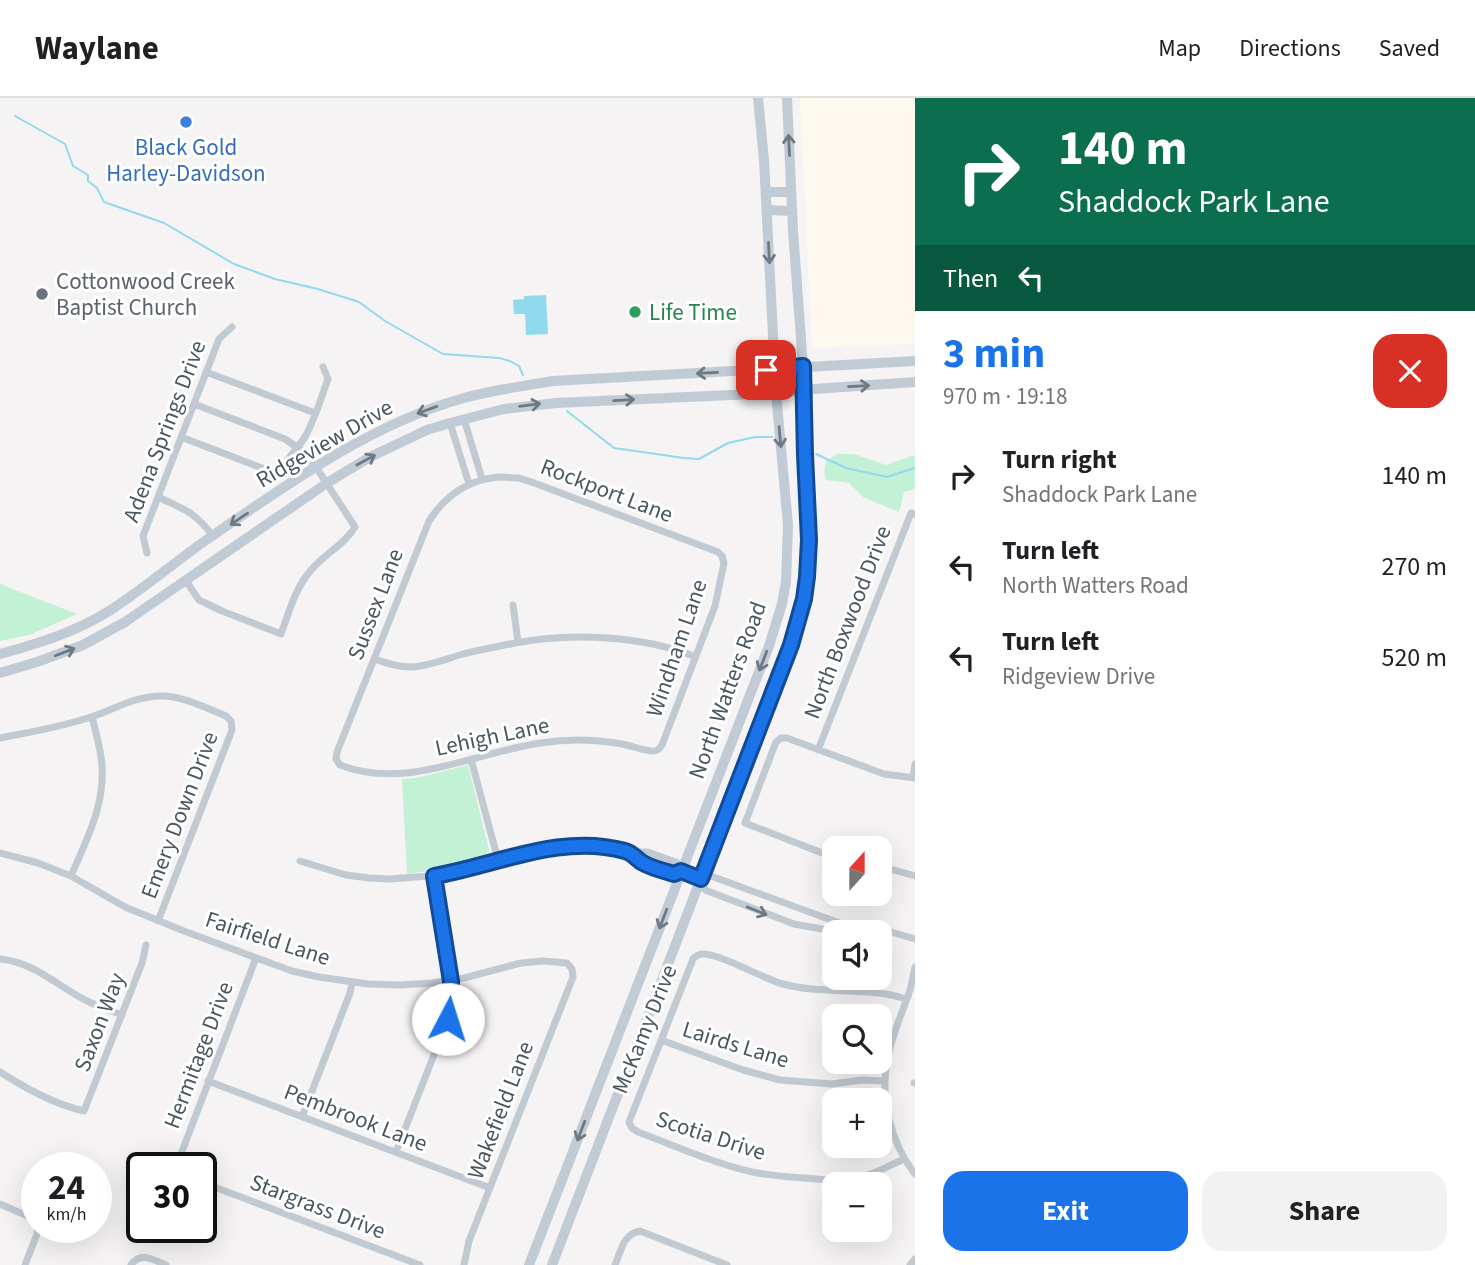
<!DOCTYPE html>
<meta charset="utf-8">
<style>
:root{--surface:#fff;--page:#f2f2f2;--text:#202124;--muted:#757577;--line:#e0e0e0;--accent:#1a73e8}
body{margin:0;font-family:"Source Sans 3",sans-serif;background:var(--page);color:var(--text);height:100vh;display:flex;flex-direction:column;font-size:26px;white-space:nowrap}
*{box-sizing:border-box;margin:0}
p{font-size:23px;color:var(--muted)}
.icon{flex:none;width:38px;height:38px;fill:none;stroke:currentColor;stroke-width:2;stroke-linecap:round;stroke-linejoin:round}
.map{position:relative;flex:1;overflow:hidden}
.drawer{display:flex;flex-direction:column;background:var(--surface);width:560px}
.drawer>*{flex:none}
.banner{background:#0b6e4f;color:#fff;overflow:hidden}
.needle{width:46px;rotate:21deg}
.tools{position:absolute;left:822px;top:738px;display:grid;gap:14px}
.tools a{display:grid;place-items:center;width:70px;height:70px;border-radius:14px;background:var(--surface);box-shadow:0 7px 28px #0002;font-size:35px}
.speed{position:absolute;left:21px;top:1054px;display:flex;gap:14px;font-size:35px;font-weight:700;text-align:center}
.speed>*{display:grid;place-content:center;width:91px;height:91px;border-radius:50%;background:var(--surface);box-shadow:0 7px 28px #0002;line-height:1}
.speed small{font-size:18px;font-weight:400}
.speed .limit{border:4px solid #111;border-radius:10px;background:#fff;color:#111}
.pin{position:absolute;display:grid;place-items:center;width:60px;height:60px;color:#fff;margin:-30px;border-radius:14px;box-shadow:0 4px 10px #0006}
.me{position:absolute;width:77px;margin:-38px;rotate:5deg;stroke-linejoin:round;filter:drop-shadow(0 0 5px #0008)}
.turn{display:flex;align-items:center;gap:24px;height:147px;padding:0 28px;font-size:32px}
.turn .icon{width:91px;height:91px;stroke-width:2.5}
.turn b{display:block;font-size:49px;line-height:60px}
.then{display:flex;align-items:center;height:66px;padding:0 28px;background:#0003;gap:14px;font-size:26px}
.round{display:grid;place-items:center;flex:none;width:74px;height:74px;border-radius:21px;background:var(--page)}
.head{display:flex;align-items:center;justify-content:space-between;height:119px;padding:0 28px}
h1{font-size:42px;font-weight:700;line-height:52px;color:var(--accent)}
.action{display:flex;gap:14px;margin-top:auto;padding:14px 28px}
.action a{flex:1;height:80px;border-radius:21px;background:var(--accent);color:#fff;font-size:28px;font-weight:700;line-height:80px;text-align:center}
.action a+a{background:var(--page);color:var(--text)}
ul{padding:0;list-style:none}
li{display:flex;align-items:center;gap:21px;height:91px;padding:0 28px}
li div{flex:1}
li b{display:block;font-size:26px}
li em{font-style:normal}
header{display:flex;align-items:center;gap:42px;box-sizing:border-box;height:98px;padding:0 35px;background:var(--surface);border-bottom:2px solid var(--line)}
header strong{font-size:33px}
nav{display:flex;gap:38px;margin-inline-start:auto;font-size:24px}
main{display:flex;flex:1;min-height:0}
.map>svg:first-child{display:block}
.commercial{fill:#fdf9ef}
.green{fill:#c3f1d5}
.water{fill:#90daee}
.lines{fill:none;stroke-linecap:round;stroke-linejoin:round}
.stream{stroke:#90daee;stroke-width:2}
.minor{stroke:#c1cad2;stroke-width:7}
.secondary{stroke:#c1cbd6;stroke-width:10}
.oneway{stroke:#6e7984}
.oneway2{stroke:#6e7983}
.route-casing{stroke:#114b97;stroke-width:18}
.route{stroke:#1a73e8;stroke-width:12}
.shop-dot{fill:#3f7fe0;stroke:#fff;stroke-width:2.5}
.worship-dot{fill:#6b7280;stroke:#fff;stroke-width:2.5}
.leisure-dot{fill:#2e9e5b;stroke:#fff;stroke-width:2.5}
.labels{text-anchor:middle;stroke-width:6;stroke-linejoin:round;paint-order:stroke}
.shop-label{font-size:23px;fill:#366cbe;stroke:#fff}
.worship-label{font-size:23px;fill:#5b616d;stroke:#fff;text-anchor:start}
.leisure-label{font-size:23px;fill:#27864d;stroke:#fff;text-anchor:start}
.street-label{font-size:23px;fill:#4a5661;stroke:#fff}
</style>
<header>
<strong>Waylane</strong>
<nav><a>Map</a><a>Directions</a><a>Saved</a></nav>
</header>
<main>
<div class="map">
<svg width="915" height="1167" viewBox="0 0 915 1167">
<rect width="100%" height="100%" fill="#f5f3f3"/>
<path class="commercial" d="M 800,0 L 915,0 L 915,246 L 812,250 Z"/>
<path class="green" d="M 837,356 L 854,356 L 886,367 L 915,357 L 915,391 L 904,394 L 899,414 L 863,399 L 849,385 L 826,382 L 824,374 L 826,363 Z
M 0,486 L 77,516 L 32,536 L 0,543 Z
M 468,667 L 489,752 L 483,761 L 447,770 L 407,776 L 402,681 L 416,680 Z"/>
<path class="water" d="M 546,197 L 548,236 L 526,237 L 525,216 L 514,216 L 513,202 L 524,201 L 524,198 Z"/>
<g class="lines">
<path class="stream" d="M 15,18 L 65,46 L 73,68 L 88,77 L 88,83 L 97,90 L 104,104 L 164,125 L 234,166 L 275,181 L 318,191 L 359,204 L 385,223 L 443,256 L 499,260 L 510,263 L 519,268 L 523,277
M 567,313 L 614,350 L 684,360 L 699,361 L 728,345 L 755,339 L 772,339
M 816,356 L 846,370 L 887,379 L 915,370"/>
<path class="minor" d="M 206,274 L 315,315
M 464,321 L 482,381
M 450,325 L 469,386
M 181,339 L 270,373 L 282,371 C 288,359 298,350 305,339 C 315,321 321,300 328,281 L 323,269
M 498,379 L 519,380 L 537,386 L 718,454 L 722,458 L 724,465 L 715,508 L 662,647 C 659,651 658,653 653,653 C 644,653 627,646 616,645 C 591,641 566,641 541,645 C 474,654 407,693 340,667 L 336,661 L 337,654 L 429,423 C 445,398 467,382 498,379 Z
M 158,399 C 184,411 195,414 213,438
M 147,455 L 143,438 L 219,241 L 232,229
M 186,483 L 199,502 L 222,513 L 281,536 C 289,514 296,488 312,471 C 325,456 345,446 355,429 L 316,369 L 301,352 L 285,341 L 194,306
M 513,507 L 518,544
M 374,561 C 386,565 398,569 411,569 C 429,568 446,561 463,556 C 479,552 495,549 510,546 C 568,534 642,537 696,559
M 0,640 C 30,634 62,629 91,619 C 115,611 137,597 164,598 C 185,599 206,610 226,618 L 231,623 L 232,632 L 158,823
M 818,652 L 911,415 L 915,416
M 471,661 L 498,762
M 913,680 L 915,666
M 0,755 L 38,765 L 71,778 L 125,809 L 184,833 L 292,873 L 319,879 L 368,886 L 400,887 L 432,885 L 464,880 L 521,865 L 543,863 L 567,865 L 572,871 L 573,879 L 469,1143 L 464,1167
M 835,760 L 745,725 L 776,644 L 781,640 L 787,640 L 884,676 L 915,680
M 300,763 L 346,777 L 369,780 L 390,781 L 442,777 L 545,751 L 573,748 L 596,748 L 629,754 L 648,754 L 678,765 L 681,773 L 674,777 L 642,765 L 629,754
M 880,772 L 894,772 L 915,778
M 71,778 C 86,743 105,707 102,668 C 101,651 96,635 92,619
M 856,831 L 711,778 L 701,781 L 705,792 L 794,826 L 827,832 L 856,831 L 891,834 L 915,841
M 0,861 C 33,864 57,887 85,902 C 97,908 109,912 122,917
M 915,869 C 913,877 912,887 909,895 C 901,918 891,939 887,963 C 880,1002 891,1045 915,1076
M 661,942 L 743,972 L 780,982 L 832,986 L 862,982 L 885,983
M 0,974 C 27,991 54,1006 84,1013 L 142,865 L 146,847
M 208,983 L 490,1090
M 914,985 L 915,985
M 302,1019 L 350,895 L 352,885
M 396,1054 L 448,921 L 451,905 L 451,883 L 434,778
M 904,1061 C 884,1070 866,1081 844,1083 C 814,1080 782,1080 752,1074 C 713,1065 675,1048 638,1034 L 632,1030 L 629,1024 L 693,861 C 696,858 697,857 702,856 C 719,855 764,881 783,886 C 823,897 866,888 906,901
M 176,1069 L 256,860
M 201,1084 L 420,1167
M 0,1106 L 32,1120 L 37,1126
M 25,1167 L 37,1136 L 38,1129
M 131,1167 C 140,1153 154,1162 166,1167
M 615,1167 C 621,1153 623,1136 640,1133 L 727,1167
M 910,1167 L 915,1161"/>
<path class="secondary" d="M 766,94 L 791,94
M 767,112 L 792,113
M 0,556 C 37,546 76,534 109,513 C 145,490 177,462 212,438 C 289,385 373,325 464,300 C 493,292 523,288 553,283 L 915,263
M 0,575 L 37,564 L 83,547 L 125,524 L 327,385 L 370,359 L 427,332 L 450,325 L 504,311 L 556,305 L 776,295 L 814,291 L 915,284
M 529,1167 L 769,548 L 782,506 L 786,484 L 788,427 L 776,295 L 764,62 L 758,0
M 552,1167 L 791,547 L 804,501 L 807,479 L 809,442 L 805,357 L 803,268 L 793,133 L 787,0"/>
</g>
<defs><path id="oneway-shaft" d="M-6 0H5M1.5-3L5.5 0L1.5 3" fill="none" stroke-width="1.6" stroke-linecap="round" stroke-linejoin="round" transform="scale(1.75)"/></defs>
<g class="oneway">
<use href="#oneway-shaft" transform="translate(789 47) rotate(-93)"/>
<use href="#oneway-shaft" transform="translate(769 155) rotate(87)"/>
<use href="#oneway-shaft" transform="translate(707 275) rotate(177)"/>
<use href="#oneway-shaft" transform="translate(859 288) rotate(-3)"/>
<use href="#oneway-shaft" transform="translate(624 302) rotate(-3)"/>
<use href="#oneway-shaft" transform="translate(530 307) rotate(-7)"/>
<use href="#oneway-shaft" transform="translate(427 312) rotate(160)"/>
<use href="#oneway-shaft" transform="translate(780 339) rotate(85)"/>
<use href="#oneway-shaft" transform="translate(366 362) rotate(-29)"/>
<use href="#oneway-shaft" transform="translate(239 421) rotate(146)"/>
<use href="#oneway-shaft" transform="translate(65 554) rotate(-21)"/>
<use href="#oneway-shaft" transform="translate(763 563) rotate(111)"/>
<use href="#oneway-shaft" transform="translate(663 821) rotate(111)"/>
<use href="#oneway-shaft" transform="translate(581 1033) rotate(111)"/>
</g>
<use class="oneway2" href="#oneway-shaft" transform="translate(757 813) rotate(22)"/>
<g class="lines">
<g class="route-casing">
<path id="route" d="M 448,921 L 451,905 L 451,883 L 434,778 C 497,767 561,735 625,753 C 633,755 637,762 643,765 C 652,770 664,773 674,776 L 681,773 L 701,781 L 791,547 L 804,501 L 807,479 L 809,442 L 805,357 L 803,268 L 766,272"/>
</g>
<use href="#route" class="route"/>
</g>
<circle class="shop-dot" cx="186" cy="24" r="7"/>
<circle class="worship-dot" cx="42" cy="196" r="7"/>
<circle class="leisure-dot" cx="635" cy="214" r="7"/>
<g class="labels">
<g class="shop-label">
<text x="186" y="57">Black Gold<tspan x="186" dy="26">Harley-Davidson</tspan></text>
</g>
<g class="worship-label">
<text x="56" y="191">Cottonwood Creek<tspan x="56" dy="26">Baptist Church</tspan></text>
</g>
<g class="leisure-label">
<text x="649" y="222">Life Time</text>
</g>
<g class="street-label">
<text transform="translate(164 333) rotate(-69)" y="8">Adena Springs Drive</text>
<text transform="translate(324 345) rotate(-30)" y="8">Ridgeview Drive</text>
<text transform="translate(607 392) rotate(21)" y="8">Rockport Lane</text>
<text transform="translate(375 506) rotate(-69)" y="8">Sussex Lane</text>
<text transform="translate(847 524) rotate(-69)" y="8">North Boxwood Drive</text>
<text transform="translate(676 550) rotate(-71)" y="8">Windham Lane</text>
<text transform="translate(727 592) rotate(-70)" y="8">North Watters Road</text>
<text transform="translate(492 638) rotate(-12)" y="8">Lehigh Lane</text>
<text transform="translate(179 717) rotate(-69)" y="8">Emery Down Drive</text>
<text transform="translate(268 840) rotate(18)" y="8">Fairfield Lane</text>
<text transform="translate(99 924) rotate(-69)" y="8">Saxon Way</text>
<text transform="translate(644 931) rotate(-68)" y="8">McKamy Drive</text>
<text transform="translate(736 946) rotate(17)" y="8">Lairds Lane</text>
<text transform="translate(198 957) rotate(-69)" y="8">Hermitage Drive</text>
<text transform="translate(500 1012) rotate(-69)" y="8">Wakefield Lane</text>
<text transform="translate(356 1019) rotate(21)" y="8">Pembrook Lane</text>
<text transform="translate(711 1037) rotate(18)" y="8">Scotia Drive</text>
<text transform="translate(318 1108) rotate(21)" y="8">Stargrass Drive</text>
</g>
</g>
</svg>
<div class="tools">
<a><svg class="needle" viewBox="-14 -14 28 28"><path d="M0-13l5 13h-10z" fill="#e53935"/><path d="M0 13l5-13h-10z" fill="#757577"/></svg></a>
<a><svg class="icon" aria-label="sound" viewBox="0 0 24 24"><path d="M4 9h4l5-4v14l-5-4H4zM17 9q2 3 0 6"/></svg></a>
<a><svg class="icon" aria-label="search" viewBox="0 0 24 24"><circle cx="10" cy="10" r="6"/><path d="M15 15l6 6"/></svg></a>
<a>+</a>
<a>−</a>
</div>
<div class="speed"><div>24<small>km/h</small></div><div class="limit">30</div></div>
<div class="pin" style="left:766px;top:272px;background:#d93025"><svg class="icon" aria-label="arrive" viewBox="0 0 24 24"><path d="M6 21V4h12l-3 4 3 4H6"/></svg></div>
<svg class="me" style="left:448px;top:921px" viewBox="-20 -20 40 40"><circle r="19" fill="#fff"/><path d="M0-13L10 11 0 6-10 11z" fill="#1a73e8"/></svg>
</div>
<section class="drawer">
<div class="banner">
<div class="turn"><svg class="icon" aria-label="right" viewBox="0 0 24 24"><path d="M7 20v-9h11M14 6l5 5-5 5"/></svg><div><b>140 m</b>Shaddock Park Lane</div></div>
<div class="then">Then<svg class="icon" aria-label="left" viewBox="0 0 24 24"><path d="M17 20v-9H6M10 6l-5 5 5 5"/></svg></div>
</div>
<div class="head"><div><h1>3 min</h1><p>970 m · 19:18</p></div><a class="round" style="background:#d93025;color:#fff"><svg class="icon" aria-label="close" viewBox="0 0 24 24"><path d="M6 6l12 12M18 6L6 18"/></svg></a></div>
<ul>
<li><svg class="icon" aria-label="right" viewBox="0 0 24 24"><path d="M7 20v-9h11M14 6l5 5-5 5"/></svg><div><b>Turn right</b><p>Shaddock Park Lane</p></div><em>140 m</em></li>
<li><svg class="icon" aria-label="left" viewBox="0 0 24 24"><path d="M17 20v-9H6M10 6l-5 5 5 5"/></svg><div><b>Turn left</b><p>North Watters Road</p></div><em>270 m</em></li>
<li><svg class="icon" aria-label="left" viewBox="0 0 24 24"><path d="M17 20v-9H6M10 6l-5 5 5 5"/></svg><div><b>Turn left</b><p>Ridgeview Drive</p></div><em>520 m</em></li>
</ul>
<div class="action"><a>Exit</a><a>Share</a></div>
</section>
</main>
